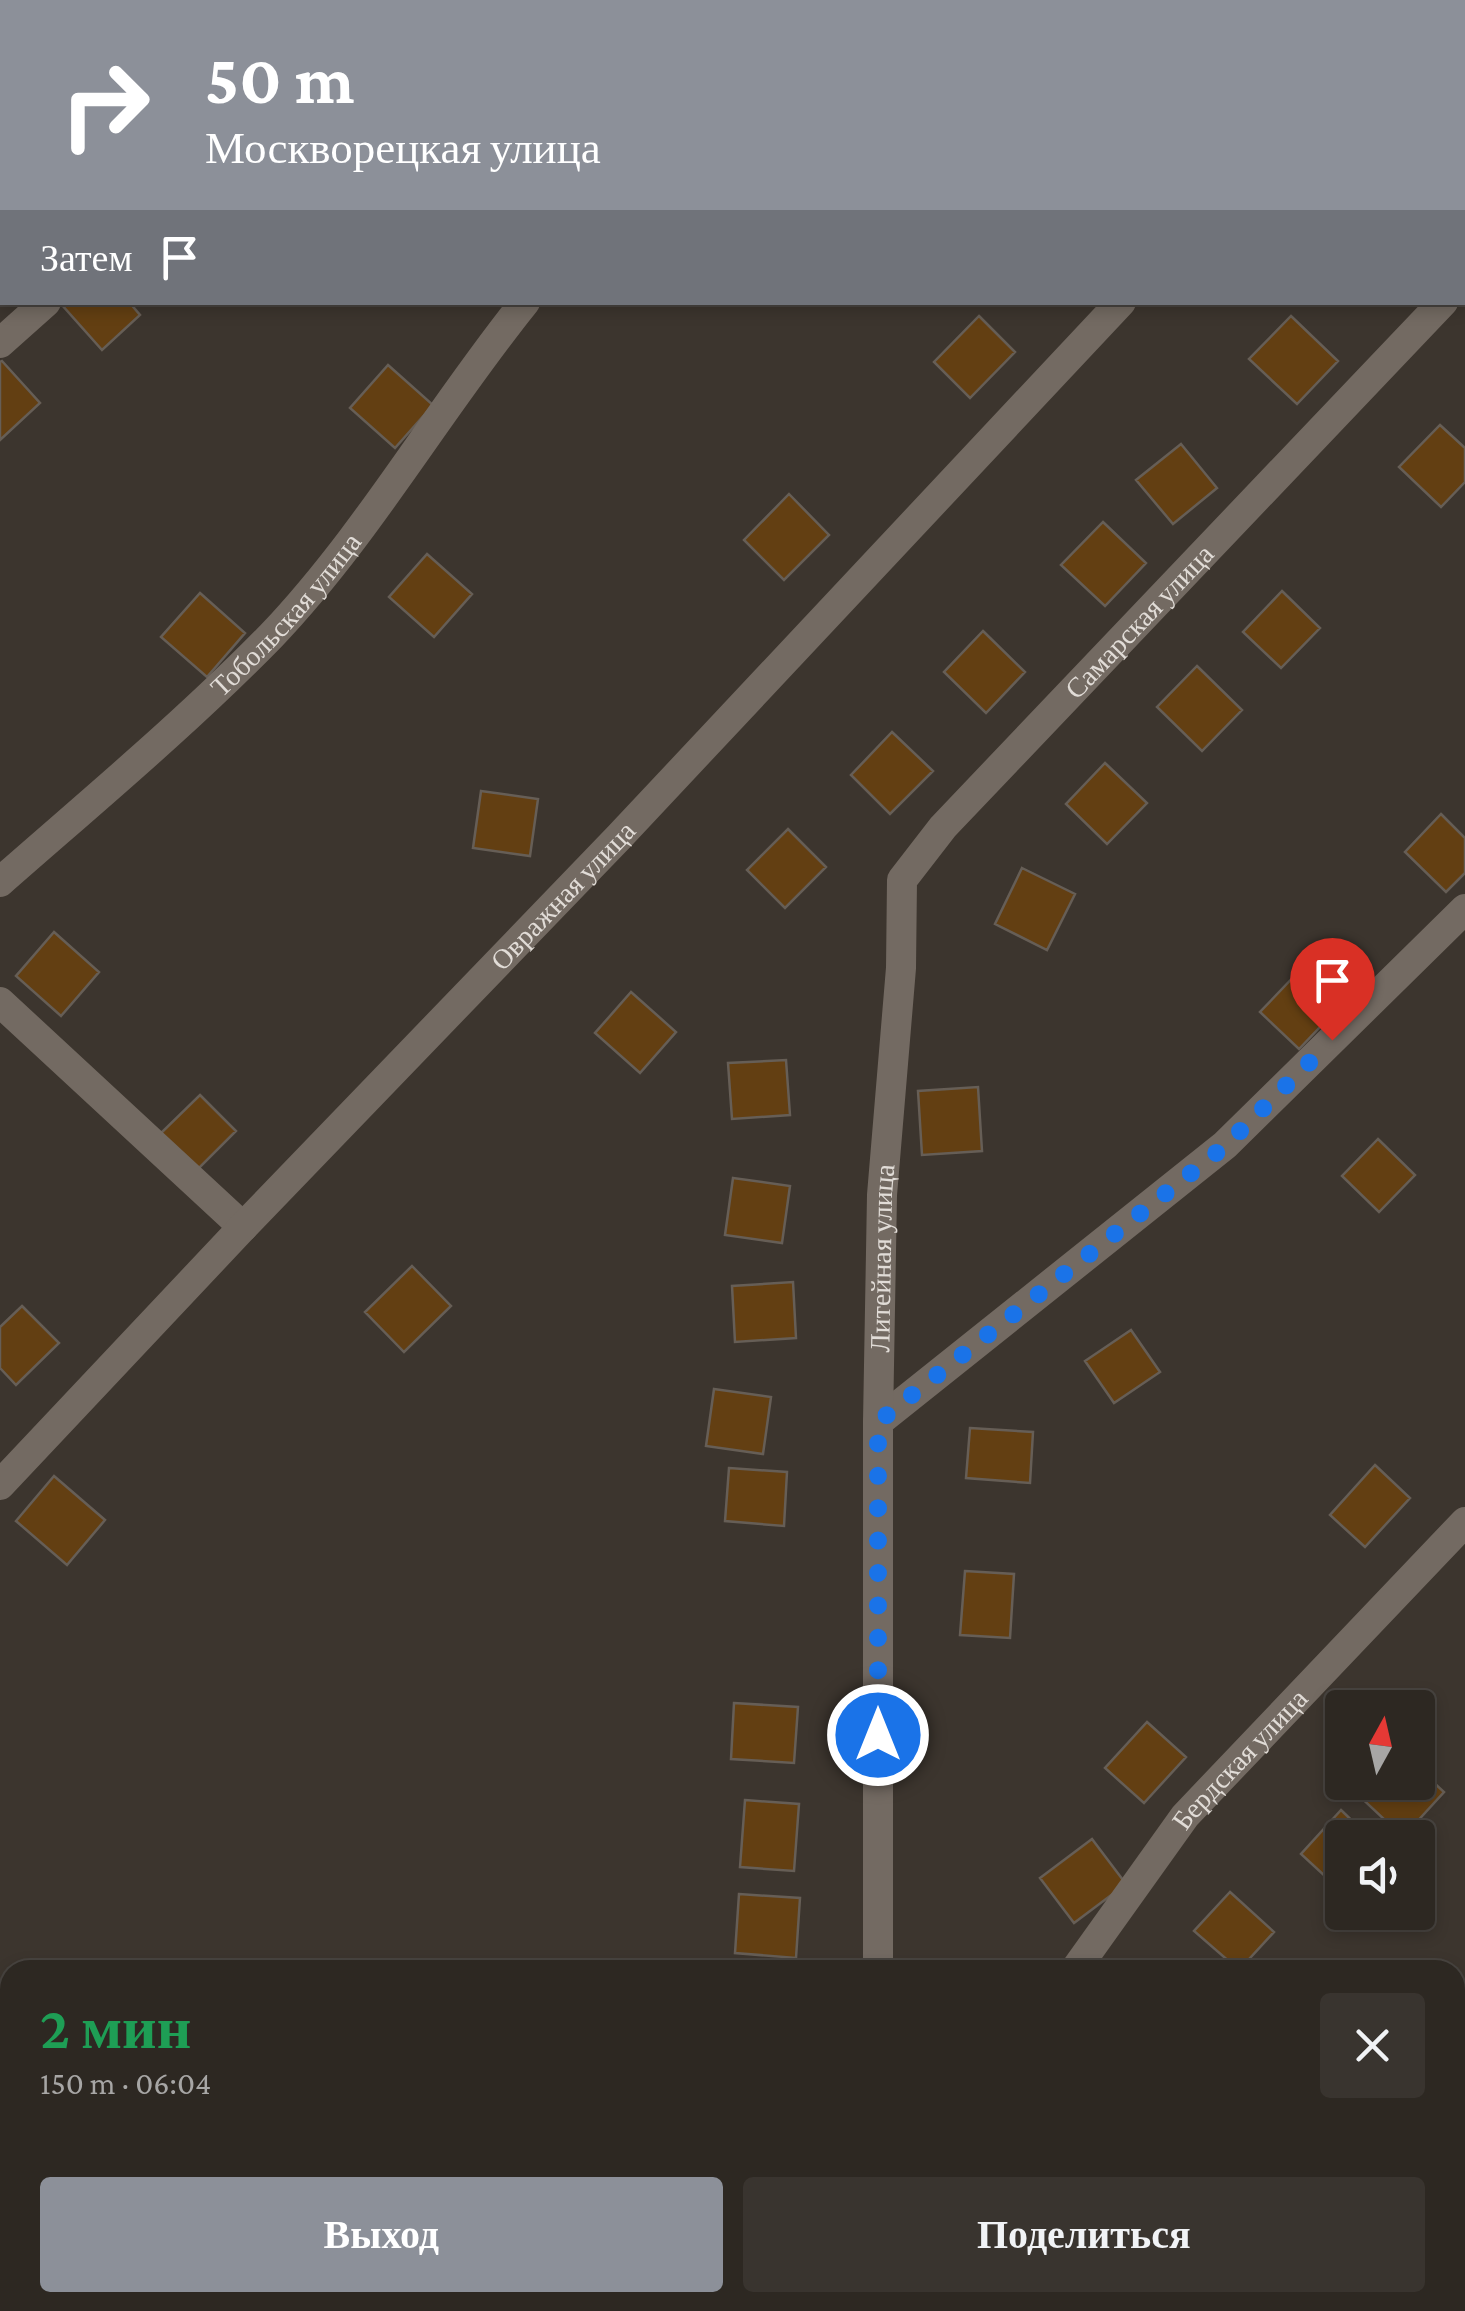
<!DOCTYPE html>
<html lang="ru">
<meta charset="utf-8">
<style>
:root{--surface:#2d2822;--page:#39342f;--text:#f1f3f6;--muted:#a7a6a5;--line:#484440;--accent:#8c9099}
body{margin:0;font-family:"Crimson Pro",serif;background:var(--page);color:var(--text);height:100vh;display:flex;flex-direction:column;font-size:38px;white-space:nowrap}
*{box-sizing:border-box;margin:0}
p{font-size:32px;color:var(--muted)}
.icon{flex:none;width:55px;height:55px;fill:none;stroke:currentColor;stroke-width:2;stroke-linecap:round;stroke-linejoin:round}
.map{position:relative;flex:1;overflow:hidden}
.side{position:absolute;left:0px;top:1960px;width:1465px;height:352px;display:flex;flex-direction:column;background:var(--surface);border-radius:30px 30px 0 0;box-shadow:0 5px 15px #0003,0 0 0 2px var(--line)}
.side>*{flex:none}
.top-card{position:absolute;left:0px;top:0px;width:1465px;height:305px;box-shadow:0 5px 15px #0003,0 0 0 2px var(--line);background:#8c9099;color:#fff;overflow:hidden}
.needle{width:65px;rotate:8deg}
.controls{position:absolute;left:1325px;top:1690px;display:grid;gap:20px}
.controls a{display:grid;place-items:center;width:110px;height:110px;border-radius:10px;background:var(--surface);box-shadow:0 5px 15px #0003,0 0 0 2px var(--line);font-size:50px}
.pin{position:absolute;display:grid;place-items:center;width:85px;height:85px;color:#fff;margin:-102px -42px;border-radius:50% 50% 50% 0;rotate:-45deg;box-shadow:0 0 10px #0007}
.pin .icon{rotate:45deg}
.me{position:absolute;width:110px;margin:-55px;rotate:0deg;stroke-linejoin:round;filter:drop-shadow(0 0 8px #0008)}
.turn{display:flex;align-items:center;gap:35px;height:210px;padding:0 40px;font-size:45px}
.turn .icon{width:130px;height:130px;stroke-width:2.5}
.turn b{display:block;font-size:70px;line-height:85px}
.then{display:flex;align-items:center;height:95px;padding:0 40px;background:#0003;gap:20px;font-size:38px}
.round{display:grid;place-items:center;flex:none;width:105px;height:105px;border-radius:10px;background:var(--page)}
.overview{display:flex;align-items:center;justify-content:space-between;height:170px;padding:0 40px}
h1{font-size:60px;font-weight:600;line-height:75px;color:#1e9e55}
.primary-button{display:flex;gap:20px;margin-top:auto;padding:20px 40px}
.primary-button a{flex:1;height:115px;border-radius:10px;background:var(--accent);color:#fff;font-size:40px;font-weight:600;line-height:115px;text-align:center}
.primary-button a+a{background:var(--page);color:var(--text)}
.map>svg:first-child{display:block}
.building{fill:#633f12;stroke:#665e56;stroke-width:2.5}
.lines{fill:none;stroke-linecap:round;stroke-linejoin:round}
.minor{stroke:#736a62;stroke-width:30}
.route{stroke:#1a73e8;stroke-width:18;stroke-dasharray:0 32.4}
.labels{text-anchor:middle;stroke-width:10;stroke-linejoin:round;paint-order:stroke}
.street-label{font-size:28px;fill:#e1dcd7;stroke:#3c352e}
</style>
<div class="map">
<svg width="1465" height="2311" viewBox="0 0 1465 2311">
<rect width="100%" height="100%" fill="#3c352e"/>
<path class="building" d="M 259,0 L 325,0 L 322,2 Z
M 65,302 L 129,302 L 140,315 L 102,350 L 62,305 Z
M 979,316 L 1015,352 L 970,398 L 934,362 Z
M 1291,316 L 1338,361 L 1297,404 L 1249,359 Z
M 2,361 L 40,403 L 0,440 L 0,362 Z
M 388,365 L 433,405 L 395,448 L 350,408 Z
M 1440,425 L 1465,448 L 1465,482 L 1441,507 L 1399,467 Z
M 1181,444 L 1217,488 L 1173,524 L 1136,480 Z
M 789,494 L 829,535 L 784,580 L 744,540 Z
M 1103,522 L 1146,563 L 1105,606 L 1061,565 Z
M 427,554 L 472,594 L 434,637 L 389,597 Z
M 1282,591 L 1320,628 L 1281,668 L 1243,632 Z
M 200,593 L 245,633 L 207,677 L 161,637 Z
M 983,631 L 1025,672 L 986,713 L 944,672 Z
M 1197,666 L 1242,710 L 1202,751 L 1157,707 Z
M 892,732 L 933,771 L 890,814 L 851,775 Z
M 1105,763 L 1147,803 L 1107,844 L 1066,804 Z
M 481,791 L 538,799 L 530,856 L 473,848 Z
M 1441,814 L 1465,838 L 1465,873 L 1446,892 L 1405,852 Z
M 788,829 L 826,867 L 785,908 L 747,870 Z
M 1022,868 L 1075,894 L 1047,950 L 995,924 Z
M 54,932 L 99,972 L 61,1016 L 16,976 Z
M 1303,967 L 1342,1004 L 1299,1049 L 1260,1012 Z
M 631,992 L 676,1032 L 640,1073 L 595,1033 Z
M 786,1060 L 790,1115 L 732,1119 L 728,1063 Z
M 978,1087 L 982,1151 L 922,1155 L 918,1091 Z
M 200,1095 L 236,1131 L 197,1170 L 161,1133 Z
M 1378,1139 L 1415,1175 L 1379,1212 L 1342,1176 Z
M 733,1178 L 790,1186 L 782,1243 L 725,1235 Z
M 412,1266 L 451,1306 L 404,1352 L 365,1312 Z
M 793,1282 L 796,1338 L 735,1342 L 732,1286 Z
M 22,1306 L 59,1343 L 16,1385 L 0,1368 L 0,1327 Z
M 1131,1330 L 1160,1372 L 1114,1403 L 1085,1361 Z
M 714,1389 L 771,1397 L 763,1454 L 706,1446 Z
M 970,1428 L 1033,1432 L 1030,1483 L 966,1478 Z
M 1375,1465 L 1410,1498 L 1365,1547 L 1330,1515 Z
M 729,1468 L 787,1472 L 784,1526 L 725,1521 Z
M 54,1476 L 105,1520 L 67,1565 L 16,1521 Z
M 965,1571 L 1014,1574 L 1010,1638 L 960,1635 Z
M 734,1703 L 798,1707 L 794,1763 L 731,1759 Z
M 1147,1722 L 1186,1757 L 1144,1803 L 1105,1768 Z
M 1418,1768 L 1444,1792 L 1403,1837 L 1356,1793 L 1365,1782 L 1418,1782 Z
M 745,1800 L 799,1804 L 794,1871 L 740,1867 Z
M 1341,1810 L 1370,1838 L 1342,1838 L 1340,1890 L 1301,1854 Z
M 1092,1839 L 1126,1884 L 1074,1923 L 1040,1878 Z
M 1230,1892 L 1274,1932 L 1239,1970 L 1194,1931 Z
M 739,1894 L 800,1898 L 796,1958 L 735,1953 Z
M 1465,2224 L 1465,2297 L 1455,2288 L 1455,2234 Z
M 728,2302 L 789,2302 L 789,2311 L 728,2311 Z"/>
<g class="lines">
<g class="minor">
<path d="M 386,2 L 389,0"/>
<path d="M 785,2 L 787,0"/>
<path d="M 1404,2 L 1407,0"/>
<path d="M 1462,282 L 1465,279"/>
<path d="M 0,343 L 46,302"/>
<path id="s1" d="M 0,882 C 91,802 186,723 271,636 C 368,534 437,411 525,302"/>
<path d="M 0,1002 L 243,1227"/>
<path d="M 878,1422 L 1225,1145 L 1465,909"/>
<path id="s2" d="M 0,1485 L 243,1227 L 619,837 L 1121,302"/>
<path id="s3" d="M 878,1970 L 878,1422 L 882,1195 L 901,968 L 902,880 L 943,827 L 1443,302"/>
<path id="s4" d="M 1075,1970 L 1185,1816 L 1465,1522"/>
<path d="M 1455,2115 L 1465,2105"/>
<path d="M 625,2311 L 626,2302"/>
<path d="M 878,2311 L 878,2302"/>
</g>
</g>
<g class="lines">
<path class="route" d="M 878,1735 L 878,1422 L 1225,1146 L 1332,1040"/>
</g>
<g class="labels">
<g class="street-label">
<text dy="10" stroke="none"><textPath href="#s1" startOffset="392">Тобольская улица</textPath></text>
<text dy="10" stroke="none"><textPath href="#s3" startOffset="1442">Самарская улица</textPath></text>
<text dy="10" stroke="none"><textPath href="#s2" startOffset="815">Овражная улица</textPath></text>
<text dy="10" stroke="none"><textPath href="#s3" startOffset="712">Литейная улица</textPath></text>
<text dy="10" stroke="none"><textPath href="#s4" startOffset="268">Бердская улица</textPath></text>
</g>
</g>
</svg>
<div class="controls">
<a><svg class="needle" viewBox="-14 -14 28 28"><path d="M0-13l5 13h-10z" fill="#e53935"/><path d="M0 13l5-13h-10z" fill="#a7a6a5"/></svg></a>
<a><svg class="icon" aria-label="sound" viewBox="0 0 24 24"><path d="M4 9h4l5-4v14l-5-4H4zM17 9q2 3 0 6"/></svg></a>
</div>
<div class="pin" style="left:1332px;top:1040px;background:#d93025"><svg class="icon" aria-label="arrive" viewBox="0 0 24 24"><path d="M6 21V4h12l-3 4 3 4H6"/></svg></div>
<svg class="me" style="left:878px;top:1735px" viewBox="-20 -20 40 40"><circle r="17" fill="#1a73e8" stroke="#fff" stroke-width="3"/><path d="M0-11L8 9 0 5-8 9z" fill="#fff"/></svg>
<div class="top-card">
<div class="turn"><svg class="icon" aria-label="right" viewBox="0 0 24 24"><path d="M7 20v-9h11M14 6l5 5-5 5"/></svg><div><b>50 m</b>Москворецкая улица</div></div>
<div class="then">Затем<svg class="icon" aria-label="arrive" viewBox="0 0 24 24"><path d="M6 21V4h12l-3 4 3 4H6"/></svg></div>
</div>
<section class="side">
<div class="overview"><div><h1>2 мин</h1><p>150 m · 06:04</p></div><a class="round"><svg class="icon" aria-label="close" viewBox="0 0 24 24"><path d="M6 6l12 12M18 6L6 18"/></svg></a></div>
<div class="primary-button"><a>Выход</a><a>Поделиться</a></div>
</section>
</div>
